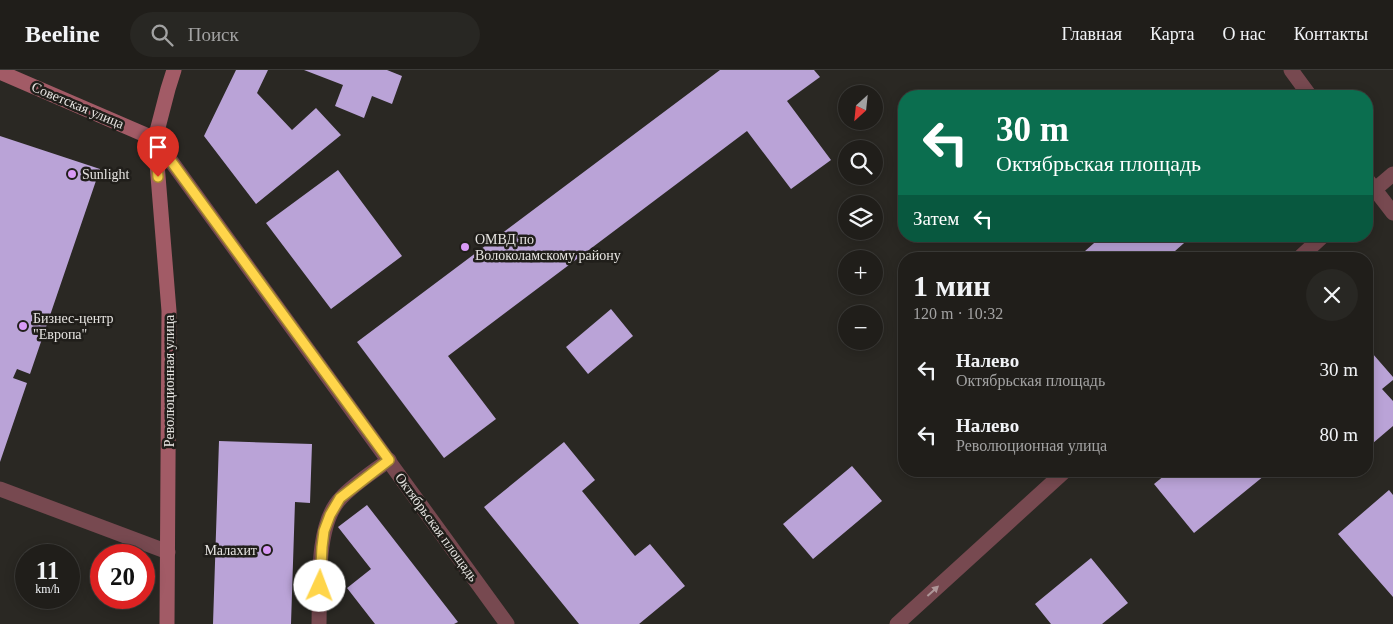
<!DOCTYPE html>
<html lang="ru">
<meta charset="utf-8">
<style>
:root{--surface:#201e1a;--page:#282723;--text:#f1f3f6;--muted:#a2a2a2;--line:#3d3c39}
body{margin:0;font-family:Georgia,serif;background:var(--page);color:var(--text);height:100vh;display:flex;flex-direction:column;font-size:19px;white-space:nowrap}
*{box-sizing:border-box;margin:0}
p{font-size:16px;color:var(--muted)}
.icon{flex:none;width:28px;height:28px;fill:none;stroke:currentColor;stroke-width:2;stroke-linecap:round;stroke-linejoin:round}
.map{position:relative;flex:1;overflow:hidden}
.drawer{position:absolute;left:898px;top:182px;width:475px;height:225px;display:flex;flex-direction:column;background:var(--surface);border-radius:20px;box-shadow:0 2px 12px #0003,0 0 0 1px var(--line)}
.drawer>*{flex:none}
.top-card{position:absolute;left:898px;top:20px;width:475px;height:152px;border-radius:20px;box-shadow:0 2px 12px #0003,0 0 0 1px var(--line);background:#0b6e4f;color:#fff;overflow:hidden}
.needle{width:32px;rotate:207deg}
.fabs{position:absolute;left:838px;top:15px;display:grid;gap:10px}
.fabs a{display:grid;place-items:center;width:45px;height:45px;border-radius:50%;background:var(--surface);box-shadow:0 2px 12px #0003,0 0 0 1px var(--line);font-size:25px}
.speed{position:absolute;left:15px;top:474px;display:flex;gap:10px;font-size:25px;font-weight:700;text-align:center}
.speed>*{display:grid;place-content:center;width:65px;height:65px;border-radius:50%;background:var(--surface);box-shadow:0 2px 12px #0003,0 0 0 1px var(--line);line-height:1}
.speed small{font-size:12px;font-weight:400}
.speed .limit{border:8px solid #d22;background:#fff;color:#111}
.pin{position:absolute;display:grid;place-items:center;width:42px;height:42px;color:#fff;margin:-51px -21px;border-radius:50% 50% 50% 0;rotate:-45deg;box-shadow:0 0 5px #0007}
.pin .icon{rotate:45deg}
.me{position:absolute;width:55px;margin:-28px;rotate:2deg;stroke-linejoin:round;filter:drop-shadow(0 0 4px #0008)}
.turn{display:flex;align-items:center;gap:18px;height:105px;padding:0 15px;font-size:22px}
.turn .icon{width:65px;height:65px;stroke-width:2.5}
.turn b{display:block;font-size:35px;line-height:42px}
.then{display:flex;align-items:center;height:48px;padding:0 15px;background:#0003;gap:10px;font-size:19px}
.round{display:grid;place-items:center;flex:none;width:52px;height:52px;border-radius:26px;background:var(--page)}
.summary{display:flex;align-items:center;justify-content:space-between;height:85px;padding:0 15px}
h1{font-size:30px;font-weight:700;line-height:38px}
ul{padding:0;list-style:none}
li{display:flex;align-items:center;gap:15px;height:65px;padding:0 15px}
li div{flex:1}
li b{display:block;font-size:19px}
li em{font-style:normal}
header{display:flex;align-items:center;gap:30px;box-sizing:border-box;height:70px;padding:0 25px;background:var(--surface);border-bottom:1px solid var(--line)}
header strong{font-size:24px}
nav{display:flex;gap:28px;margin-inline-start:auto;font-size:18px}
.search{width:350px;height:45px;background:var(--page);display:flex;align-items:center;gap:12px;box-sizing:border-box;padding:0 18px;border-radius:28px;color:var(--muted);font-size:19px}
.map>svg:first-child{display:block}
.building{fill:#baa3d7}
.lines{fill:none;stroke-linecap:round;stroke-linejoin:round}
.service{stroke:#774950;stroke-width:15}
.minor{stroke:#774950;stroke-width:15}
.tertiary{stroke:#774950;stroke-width:15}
.secondary{stroke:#a25b66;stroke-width:15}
.oneway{fill:#ae9698}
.route-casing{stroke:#a68a30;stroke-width:12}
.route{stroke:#ffd54a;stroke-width:9}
.poi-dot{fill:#d99af7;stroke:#201e1a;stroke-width:2}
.labels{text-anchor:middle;stroke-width:5;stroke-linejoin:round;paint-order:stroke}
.street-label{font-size:14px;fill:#e6e4e1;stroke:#201e1a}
.poi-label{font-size:14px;fill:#e6e4e1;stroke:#201e1a;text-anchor:start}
</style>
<header>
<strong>Beeline</strong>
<div class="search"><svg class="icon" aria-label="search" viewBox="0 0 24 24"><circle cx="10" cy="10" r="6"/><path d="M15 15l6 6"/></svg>Поиск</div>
<nav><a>Главная</a><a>Карта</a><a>О нас</a><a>Контакты</a></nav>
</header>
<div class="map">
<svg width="1393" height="554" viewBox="0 0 1393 554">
<rect width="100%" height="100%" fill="#2a2823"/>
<path class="building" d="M 236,0 L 268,0 L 257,23 L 292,60 L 316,38 L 341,65 L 256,134 L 204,66 Z
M 304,0 L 387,0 L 402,6 L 392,34 L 372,26 L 364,48 L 335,36 L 343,15 Z
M 720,0 L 814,0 L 820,7 L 787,31 L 831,90 L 791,119 L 747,61 L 448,286 L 496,349 L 444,388 L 357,272 Z
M 0,66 L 100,99 L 30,304 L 17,299 L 13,308 L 27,313 L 0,392 Z
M 338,100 L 402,186 L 331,239 L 266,153 Z
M 1102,166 L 1192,166 L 1166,189 L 1076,189 Z
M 611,239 L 633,266 L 588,304 L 566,277 Z
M 1366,276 L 1393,307 L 1393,310 L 1382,319 L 1393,331 L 1393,356 L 1366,379 Z
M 219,371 L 312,374 L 310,433 L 295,432 L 291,554 L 213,554 Z
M 564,372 L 595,410 L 582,421 L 635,486 L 650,474 L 685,516 L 639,554 L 579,554 L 484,437 Z
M 852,396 L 882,431 L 813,489 L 783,454 Z
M 1170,401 L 1270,401 L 1194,463 L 1154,414 Z
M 1389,420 L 1393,425 L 1393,527 L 1338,464 Z
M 367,435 L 458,552 L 454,554 L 375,554 L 347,518 L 371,499 L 338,457 Z
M 1091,488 L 1128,533 L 1102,554 L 1051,554 L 1035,534 Z"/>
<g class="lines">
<path class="service" d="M 0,419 L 168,482
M 319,554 C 320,520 315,454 341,428 C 354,414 373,402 389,390"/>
<path class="minor" d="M 1291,0 L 1310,26
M 155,69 L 507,554
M 1366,108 L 1393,143"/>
<path class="tertiary" d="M 1366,127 L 1393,104
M 1298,189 L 1323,166
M 897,554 L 1065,401"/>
<path class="secondary" d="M 0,2 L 155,69
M 167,554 L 169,241 L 155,69 L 168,19 L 174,0"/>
</g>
<defs><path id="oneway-solid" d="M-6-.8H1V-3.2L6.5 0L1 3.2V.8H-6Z" transform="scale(1.25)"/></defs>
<use class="oneway" href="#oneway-solid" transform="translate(933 521) rotate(-42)"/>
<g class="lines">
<g class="route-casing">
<path id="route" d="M 158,107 L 155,69 L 389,390 L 340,428 L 330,445 L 324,461 L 322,477 L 320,516"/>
</g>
<use href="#route" class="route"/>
</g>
<g class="poi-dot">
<circle cx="72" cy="104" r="5"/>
<circle cx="465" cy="177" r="5"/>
<circle cx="23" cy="256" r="5"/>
<circle cx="267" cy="480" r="5"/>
</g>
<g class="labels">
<g class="street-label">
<text transform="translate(78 35) rotate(23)" y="5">Советская улица</text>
<text transform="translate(169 311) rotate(-90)" y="5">Революционная улица</text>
<text transform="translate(437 457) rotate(54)" y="5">Октябрьская площадь</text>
</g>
<g class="poi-label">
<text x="82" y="109">Sunlight</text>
<text x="475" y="174">ОМВД по<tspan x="475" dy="16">Волоколамскому району</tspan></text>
<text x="33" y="253">Бизнес-центр<tspan x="33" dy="16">"Европа"</tspan></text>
<text x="257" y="485" text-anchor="end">Малахит</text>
</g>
</g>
</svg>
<div class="fabs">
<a><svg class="needle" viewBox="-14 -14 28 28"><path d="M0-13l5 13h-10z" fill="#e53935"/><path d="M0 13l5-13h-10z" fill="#a2a2a2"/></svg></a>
<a><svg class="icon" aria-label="search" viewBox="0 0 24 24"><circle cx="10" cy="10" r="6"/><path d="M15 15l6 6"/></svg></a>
<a><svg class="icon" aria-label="layers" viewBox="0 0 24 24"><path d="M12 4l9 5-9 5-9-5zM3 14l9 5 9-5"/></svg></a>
<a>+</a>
<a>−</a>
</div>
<div class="speed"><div>11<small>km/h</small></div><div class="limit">20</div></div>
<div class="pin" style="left:158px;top:107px;background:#d93025"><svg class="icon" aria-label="arrive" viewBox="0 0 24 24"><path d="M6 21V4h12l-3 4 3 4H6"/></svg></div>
<svg class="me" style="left:320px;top:516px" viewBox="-20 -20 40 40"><circle r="19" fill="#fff"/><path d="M0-13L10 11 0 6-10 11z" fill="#ffd54a"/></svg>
<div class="top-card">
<div class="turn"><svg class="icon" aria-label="left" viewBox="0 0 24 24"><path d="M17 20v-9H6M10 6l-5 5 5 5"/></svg><div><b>30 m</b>Октябрьская площадь</div></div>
<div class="then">Затем<svg class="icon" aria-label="left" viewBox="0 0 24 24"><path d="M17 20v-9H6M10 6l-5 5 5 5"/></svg></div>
</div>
<section class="drawer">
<div class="summary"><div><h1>1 мин</h1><p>120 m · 10:32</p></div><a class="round"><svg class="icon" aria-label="close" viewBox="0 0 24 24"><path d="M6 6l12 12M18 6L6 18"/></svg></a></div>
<ul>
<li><svg class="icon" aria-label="left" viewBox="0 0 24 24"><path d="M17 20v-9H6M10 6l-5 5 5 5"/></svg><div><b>Налево</b><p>Октябрьская площадь</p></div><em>30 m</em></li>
<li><svg class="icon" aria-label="left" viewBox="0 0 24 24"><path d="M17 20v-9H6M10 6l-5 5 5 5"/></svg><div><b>Налево</b><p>Революционная улица</p></div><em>80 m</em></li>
</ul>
</section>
</div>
